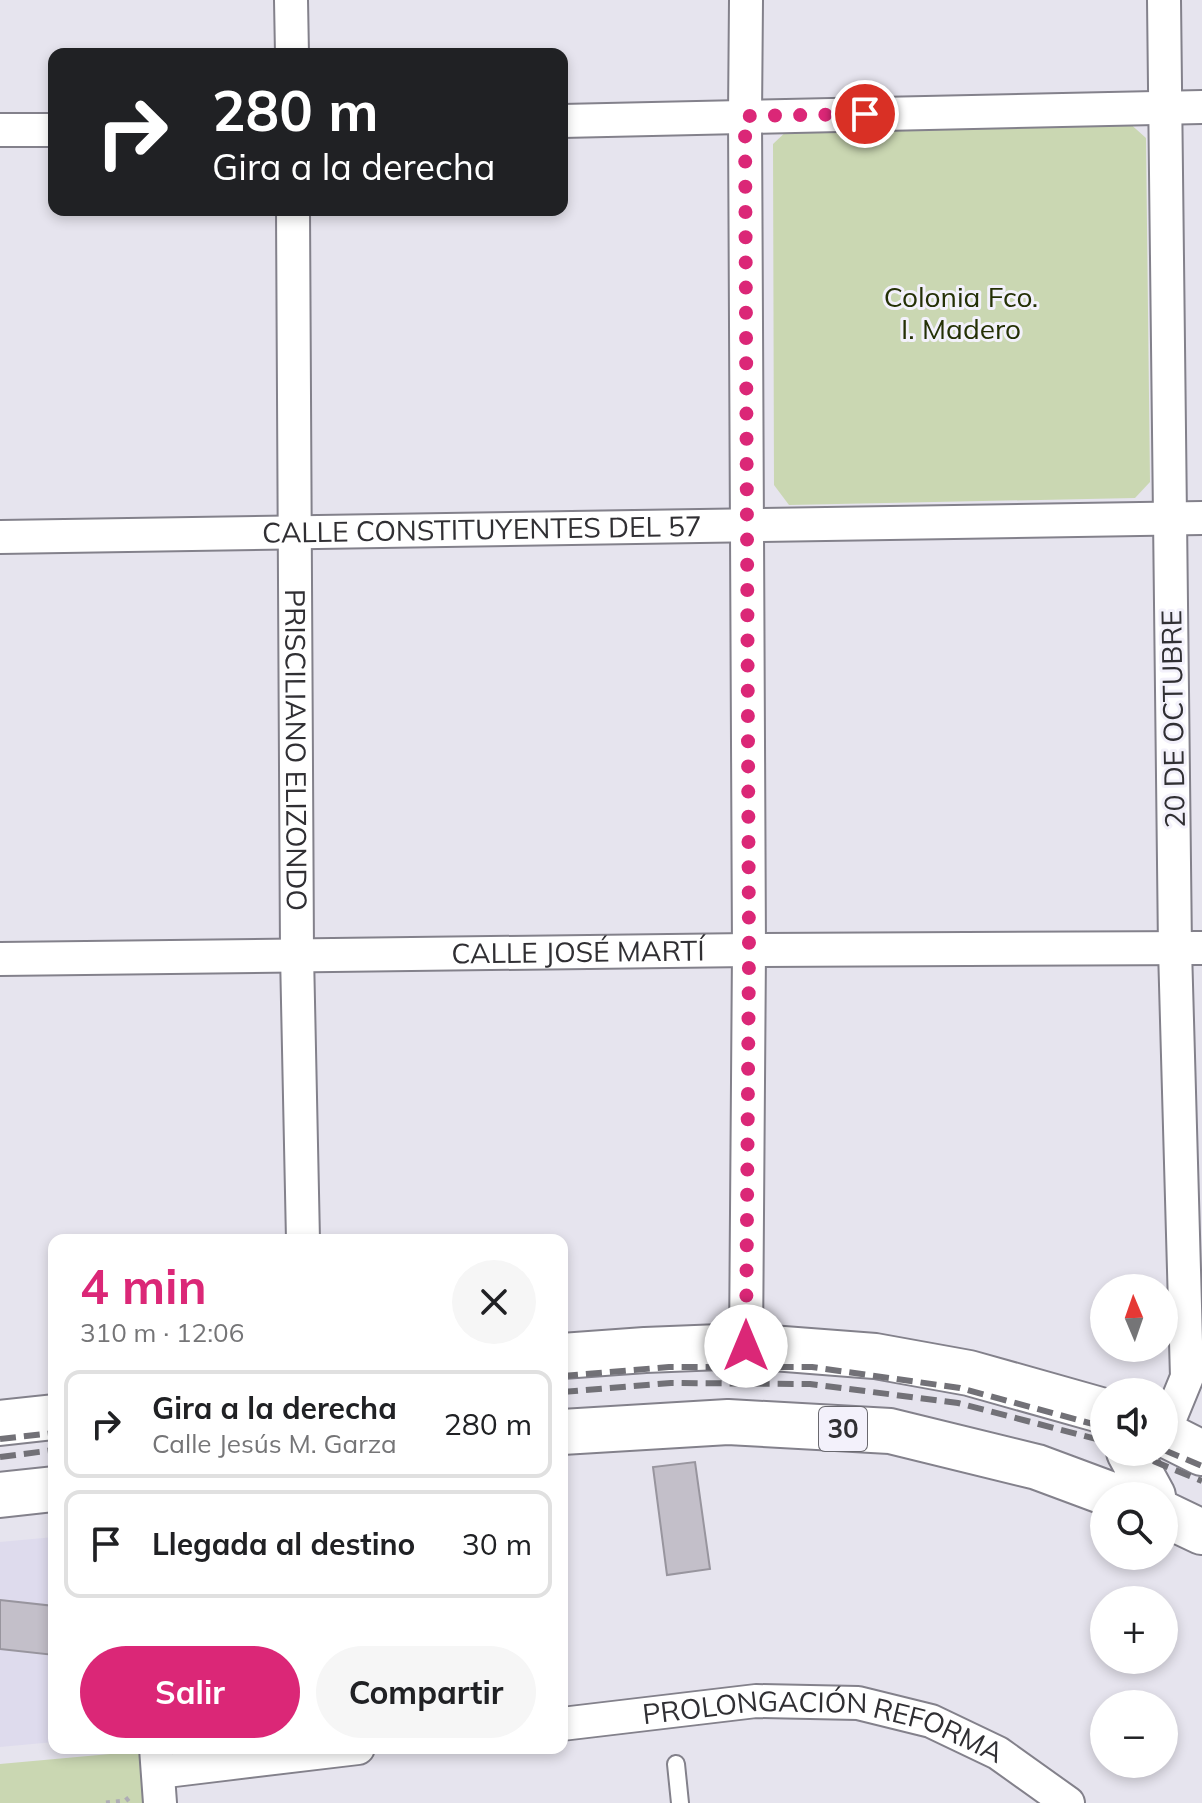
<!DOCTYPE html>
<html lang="es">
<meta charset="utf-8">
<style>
:root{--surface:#fff;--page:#f6f6f6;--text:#202124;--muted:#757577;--line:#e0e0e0;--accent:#db2777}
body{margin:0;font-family:Mulish,sans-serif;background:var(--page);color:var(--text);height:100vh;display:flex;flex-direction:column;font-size:30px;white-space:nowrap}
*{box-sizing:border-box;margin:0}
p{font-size:26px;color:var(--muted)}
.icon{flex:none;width:44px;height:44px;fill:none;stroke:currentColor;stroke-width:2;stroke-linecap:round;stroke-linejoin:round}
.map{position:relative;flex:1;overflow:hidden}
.details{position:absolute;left:48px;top:1234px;width:520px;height:520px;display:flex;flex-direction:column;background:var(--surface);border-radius:16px;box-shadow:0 4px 12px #0003}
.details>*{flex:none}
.guide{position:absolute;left:48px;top:48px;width:520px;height:168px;border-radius:16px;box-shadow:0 4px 12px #0003;background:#202124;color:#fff;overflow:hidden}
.needle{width:52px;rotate:358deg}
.fabs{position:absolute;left:1090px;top:1274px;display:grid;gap:16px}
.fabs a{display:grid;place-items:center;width:88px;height:88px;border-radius:50%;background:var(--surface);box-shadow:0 4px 12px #0003;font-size:40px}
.pin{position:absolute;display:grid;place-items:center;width:68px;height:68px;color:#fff;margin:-34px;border:4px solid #fff;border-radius:50%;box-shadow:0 2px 8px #0007}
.me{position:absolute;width:88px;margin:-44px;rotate:0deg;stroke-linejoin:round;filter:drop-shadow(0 0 6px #0008)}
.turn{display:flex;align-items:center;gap:28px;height:168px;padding:0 32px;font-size:36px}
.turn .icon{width:104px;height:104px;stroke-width:2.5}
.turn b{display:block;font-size:56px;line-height:68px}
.round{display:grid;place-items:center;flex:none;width:84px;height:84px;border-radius:42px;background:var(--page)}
.head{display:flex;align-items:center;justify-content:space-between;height:136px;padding:0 32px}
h1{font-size:48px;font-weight:700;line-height:60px;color:var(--accent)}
.primary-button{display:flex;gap:16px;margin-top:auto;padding:16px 32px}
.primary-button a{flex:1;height:92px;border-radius:48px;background:var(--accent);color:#fff;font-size:32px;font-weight:700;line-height:92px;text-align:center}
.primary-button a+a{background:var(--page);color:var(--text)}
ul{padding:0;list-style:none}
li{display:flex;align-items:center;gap:24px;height:108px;margin:0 16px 12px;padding:0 16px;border:4px solid var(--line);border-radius:16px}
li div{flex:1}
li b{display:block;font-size:30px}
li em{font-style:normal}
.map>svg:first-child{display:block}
.built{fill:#dedbed}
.green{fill:#cad7b2}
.building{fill:#c3bfc9;stroke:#98959e;stroke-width:2}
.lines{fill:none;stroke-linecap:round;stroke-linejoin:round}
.service-casing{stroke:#83818b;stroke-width:20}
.minor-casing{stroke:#83818b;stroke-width:36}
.primary-casing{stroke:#83818b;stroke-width:48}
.path{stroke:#aeacb5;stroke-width:5;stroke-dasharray:4 6;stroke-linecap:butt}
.service{stroke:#fff;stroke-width:16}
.minor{stroke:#fff;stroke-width:32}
.primary{stroke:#fff;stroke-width:44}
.rail{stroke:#727177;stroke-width:6;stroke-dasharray:16 8;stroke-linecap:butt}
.route{stroke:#db2777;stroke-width:14;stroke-dasharray:0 25.2}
.labels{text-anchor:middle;stroke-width:6;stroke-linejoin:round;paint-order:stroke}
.shield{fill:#f3f1fb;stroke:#6a696f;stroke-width:2}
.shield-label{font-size:26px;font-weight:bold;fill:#302f33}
.park-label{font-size:28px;fill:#243005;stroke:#f3f1fb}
.street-label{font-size:28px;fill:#302f33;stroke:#f3f1fb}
</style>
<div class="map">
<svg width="1202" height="1803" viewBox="0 0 1202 1803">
<rect width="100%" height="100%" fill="#e6e4ee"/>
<path class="built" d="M 54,1537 L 54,1742 L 0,1747 L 0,1542 Z"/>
<path class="green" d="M 1127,121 L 1146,138 L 1150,482 L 1135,498 L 789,505 L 774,485 L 773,144 L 791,127 Z
M 143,1751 L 147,1803 L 0,1803 L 0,1764 Z"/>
<path class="building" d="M 695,1462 L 710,1569 L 667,1575 L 653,1467 Z
M 0,1600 L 54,1606 L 54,1655 L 0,1649 Z"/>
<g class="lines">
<g class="service-casing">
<path id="service" d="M 676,1764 L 680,1803"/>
</g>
<g class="minor-casing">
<g id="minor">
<path d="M 291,0 L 292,54"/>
<path d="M 746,0 L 745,116 L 749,950 L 746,1346"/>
<path d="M 562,121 L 1202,107"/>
<path d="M 0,130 L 54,130"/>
<path id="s1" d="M 293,210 L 297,954 L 303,1240"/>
<path id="s2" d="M 0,537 L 1202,518"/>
<path id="s3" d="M 0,959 L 749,950 L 1202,948"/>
<path d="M 1164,1433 L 1187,1377 L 1175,949 L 1164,0"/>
<path id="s4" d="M 562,1724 L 756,1701 L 858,1703 L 931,1721 L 998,1753 L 1068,1803"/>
<path d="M 156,1748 L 160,1803"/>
<path d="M 158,1772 L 358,1748"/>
</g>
</g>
<g class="primary-casing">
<path id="primary" d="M 562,1356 L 645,1350 L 746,1346 L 875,1356 L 969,1373 L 1104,1411
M 0,1423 L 54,1417
M 562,1432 L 728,1422 L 890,1431 L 1037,1467 L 1115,1496
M 1164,1434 L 1202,1453
M 1129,1452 L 1153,1496
M 0,1495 L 54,1489
M 1164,1514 L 1202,1532"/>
</g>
<path class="path" d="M 106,1803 L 125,1801 L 130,1797"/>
<use href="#service" class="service"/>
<use href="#minor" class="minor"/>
<use href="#primary" class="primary"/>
<path class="rail" d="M 562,1376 L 669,1367 L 812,1367 L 960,1388 L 1104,1427
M 562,1392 L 671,1383 L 810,1384 L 958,1403 L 1104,1441
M 0,1439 L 54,1433
M 1164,1450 L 1202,1466
M 1131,1452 L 1202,1481
M 0,1457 L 54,1450"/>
</g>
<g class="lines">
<path class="route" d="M 746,1346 L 749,950 L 745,116 L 865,114"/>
</g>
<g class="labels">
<rect class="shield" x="819" y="1407" width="48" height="44" rx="6"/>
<g class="shield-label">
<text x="843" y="1438">30</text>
</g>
<g class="park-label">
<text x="961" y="307">Colonia Fco.<tspan x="961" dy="32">I. Madero</tspan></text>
</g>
<g class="street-label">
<text dy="10" stroke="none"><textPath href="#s2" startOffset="482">CALLE CONSTITUYENTES DEL 57</textPath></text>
<text transform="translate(1173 719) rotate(-91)" y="10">20 DE OCTUBRE</text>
<text dy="10" stroke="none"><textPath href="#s1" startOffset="540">PRISCILIANO ELIZONDO</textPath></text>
<text dy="10" stroke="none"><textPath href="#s3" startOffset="578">CALLE JOSÉ MARTÍ</textPath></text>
<text dy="10" stroke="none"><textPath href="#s4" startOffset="266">PROLONGACIÓN REFORMA</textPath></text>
</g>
</g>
</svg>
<div class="fabs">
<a><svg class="needle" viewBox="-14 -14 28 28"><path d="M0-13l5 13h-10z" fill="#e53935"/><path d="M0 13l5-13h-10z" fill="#757577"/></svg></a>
<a><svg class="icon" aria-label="sound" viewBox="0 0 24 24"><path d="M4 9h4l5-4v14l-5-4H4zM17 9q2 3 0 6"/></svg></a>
<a><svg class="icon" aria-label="search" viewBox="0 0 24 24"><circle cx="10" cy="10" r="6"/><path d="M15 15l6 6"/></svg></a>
<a>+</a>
<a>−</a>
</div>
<div class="pin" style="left:865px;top:114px;background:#d93025"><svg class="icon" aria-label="arrive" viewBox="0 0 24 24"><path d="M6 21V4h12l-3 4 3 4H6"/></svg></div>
<svg class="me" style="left:746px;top:1346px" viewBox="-20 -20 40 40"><circle r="19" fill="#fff"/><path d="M0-13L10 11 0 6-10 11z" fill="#db2777"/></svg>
<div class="guide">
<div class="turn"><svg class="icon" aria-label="right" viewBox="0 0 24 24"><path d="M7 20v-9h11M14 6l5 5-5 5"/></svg><div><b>280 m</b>Gira a la derecha</div></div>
</div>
<section class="details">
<div class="head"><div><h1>4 min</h1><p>310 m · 12:06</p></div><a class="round"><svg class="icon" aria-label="close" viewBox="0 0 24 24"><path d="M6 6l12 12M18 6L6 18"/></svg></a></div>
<ul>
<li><svg class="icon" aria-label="right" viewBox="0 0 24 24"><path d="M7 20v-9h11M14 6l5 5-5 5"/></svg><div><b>Gira a la derecha</b><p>Calle Jesús M. Garza</p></div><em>280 m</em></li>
<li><svg class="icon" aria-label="arrive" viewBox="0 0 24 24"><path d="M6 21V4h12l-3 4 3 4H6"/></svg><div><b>Llegada al destino</b></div><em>30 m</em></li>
</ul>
<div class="primary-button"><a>Salir</a><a>Compartir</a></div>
</section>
</div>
